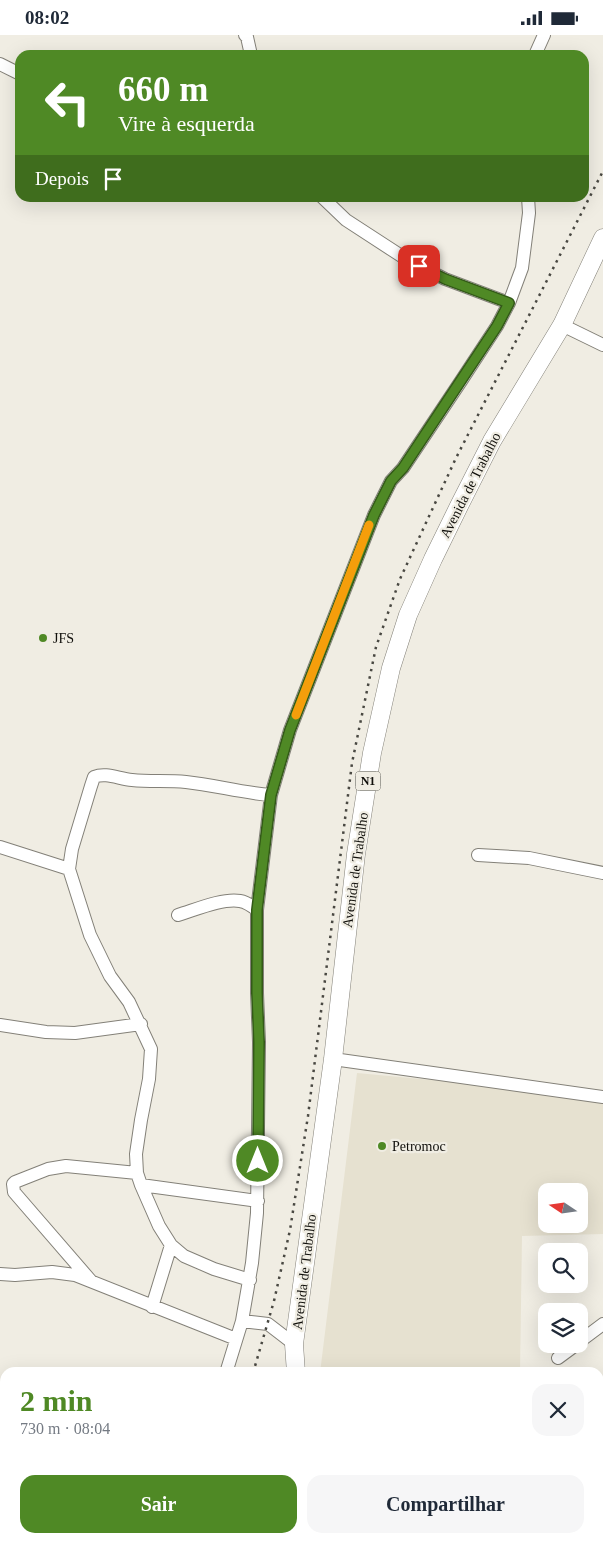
<!DOCTYPE html>
<html lang="pt">
<meta charset="utf-8">
<style>
:root{--surface:#fff;--page:#f6f6f7;--text:#1f2937;--muted:#747a83;--accent:#4f8925}
body{margin:0;font-family:"Times New Roman",serif;background:var(--page);color:var(--text);height:100vh;display:flex;flex-direction:column;font-size:19px;white-space:nowrap}
*{box-sizing:border-box;margin:0}
p{font-size:16px;color:var(--muted)}
.icon{flex:none;width:28px;height:28px;fill:none;stroke:currentColor;stroke-width:2;stroke-linecap:round;stroke-linejoin:round}
.map{position:relative;flex:1;overflow:hidden}
.side{position:absolute;left:0px;top:1332px;width:604px;height:176px;display:flex;flex-direction:column;background:var(--surface);border-radius:15px 15px 0 0;box-shadow:0 5px 20px #0002}
.side>*{flex:none}
.top-card{position:absolute;left:15px;top:15px;width:574px;height:152px;border-radius:15px;box-shadow:0 5px 20px #0002;background:#4f8925;color:#fff;overflow:hidden}
.needle{width:32px;rotate:283deg}
.controls{position:absolute;left:538px;top:1148px;display:grid;gap:10px}
.controls a{display:grid;place-items:center;width:50px;height:50px;border-radius:10px;background:var(--surface);box-shadow:0 5px 20px #0002;font-size:25px}
.pin{position:absolute;display:grid;place-items:center;width:42px;height:42px;color:#fff;margin:-21px;border-radius:10px;box-shadow:0 2px 8px #0006}
.me{position:absolute;width:55px;margin:-28px;rotate:0deg;stroke-linejoin:round;filter:drop-shadow(0 0 4px #0008)}
.turn{display:flex;align-items:center;gap:18px;height:105px;padding:0 20px;font-size:22px}
.turn .icon{width:65px;height:65px;stroke-width:2.5}
.turn b{display:block;font-size:35px;line-height:42px}
.then{display:flex;align-items:center;height:48px;padding:0 20px;background:#0003;gap:10px;font-size:19px}
.round{display:grid;place-items:center;flex:none;width:52px;height:52px;border-radius:15px;background:var(--page)}
.head{display:flex;align-items:center;justify-content:space-between;height:85px;padding:0 20px}
h1{font-size:30px;font-weight:800;line-height:38px;color:var(--accent)}
.button{display:flex;gap:10px;margin-top:auto;padding:10px 20px}
.button a{flex:1;height:58px;border-radius:15px;background:var(--accent);color:#fff;font-size:20px;font-weight:800;line-height:58px;text-align:center}
.button a+a{background:var(--page);color:var(--text)}
.status{display:flex;justify-content:space-between;align-items:center;height:35px;padding:0 25px;background:var(--surface);direction:ltr}
.status svg{height:14px;fill:currentColor}
.map>svg:first-child{display:block}
.built{fill:#e6e1d0;fill-rule:evenodd}
.lines{fill:none;stroke-linecap:round;stroke-linejoin:round}
.minor-casing{stroke:#838078;stroke-width:14}
.highway-casing{stroke:#838078;stroke-width:19}
.minor{stroke:#fff;stroke-width:12}
.highway{stroke:#fff;stroke-width:18}
.rail{stroke:#494842;stroke-width:2.5;stroke-dasharray:2.5 5;stroke-linecap:butt}
.route-casing{stroke:#335918;stroke-width:12}
.route{stroke:#4f8925;stroke-width:9}
.slow{stroke:#f59e0b;stroke-width:9}
.poi-dot{fill:#4f8925;stroke:#f0ede3;stroke-width:2}
.labels{text-anchor:middle;stroke-width:4.5;stroke-linejoin:round;paint-order:stroke}
.shield{fill:#f0ede3;stroke:#53524c;stroke-width:1}
.shield-label{font-size:12px;font-weight:bold;fill:#100f0b}
.street-label{font-size:14px;fill:#100f0b;stroke:#f0ede3}
.poi-label{font-size:14px;fill:#100f0b;stroke:#f0ede3;text-anchor:start}
</style>
<div class="status"><b>08:02</b><svg viewBox="0 0 49 12"><path d="M0 12V9h3v3zM5 12V6h3v6zM10 12V3h3v9zM15 12V0h3v12zM26 1h20v11H26zM47 4h2v5h-2z"/></svg></div>
<div class="map">
<svg width="603" height="1508" viewBox="0 0 603 1508">
<rect width="100%" height="100%" fill="#f0ede3"/>
<path class="built" d="M 357,1038 L 603,1061 L 603,1199 L 522,1201 L 520,1337 L 320,1338 ZM 546,1156 L 579,1156 L 579,1189 L 546,1189 Z
M 300,1504 L 513,1504 L 513,1508 L 299,1508 Z"/>
<g class="lines">
<g class="minor-casing">
<path id="minor" d="M 245,0 L 247,2 L 251,20
M 535,20 L 544,0
M 0,29 L 20,39
M 322,162 L 346,185 L 406,224 L 445,244 L 509,268
M 562,290 L 603,310
M 271,760 L 290,695 L 374,480 L 391,446 L 403,433 L 461,346 L 497,291 L 509,268 L 522,233 L 529,178 L 528,162
M 0,812 L 69,834
M 478,820 L 529,823 L 603,838
M 178,880 C 195,875 222,863 240,866 C 246,867 252,871 257,875
M 0,990 L 46,997 L 75,998 L 141,989
M 333,1024 L 603,1062
M 141,1150 L 258,1166
M 0,1239 L 15,1240 L 52,1237 L 75,1240 L 236,1304
M 91,1246 L 14,1157 L 13,1149 L 15,1147 L 48,1134 L 66,1131 L 137,1138
M 152,1272 L 171,1210
M 242,1286 L 268,1289 L 294,1309
M 579,1307 L 603,1289
M 558,1323 L 577,1309
M 226,1338 L 242,1286 L 252,1228 L 257,1178 L 259,1007 L 257,958 L 257,875 L 271,760 C 242,758 215,750 186,747 C 168,745 150,747 132,745 C 119,744 106,737 94,742 L 91,751 L 72,814 L 69,834 L 90,900 L 110,941 L 129,967 L 151,1014 L 149,1044 L 141,1085 L 136,1119 L 137,1138 L 141,1150 L 159,1191 L 171,1210 L 184,1221 L 214,1234 L 250,1245
M 589,1504 L 592,1508
M 166,1508 L 168,1504"/>
</g>
<g class="highway-casing">
<path id="highway" d="M 296,1338 L 294,1309 L 333,1024 L 356,819 L 372,718 L 391,633 L 408,580 L 433,524 L 459,471 L 492,406 L 562,290 L 603,203
M 273,1508 L 273,1504"/>
</g>
<use href="#minor" class="minor"/>
<use href="#highway" class="highway"/>
<path class="rail" d="M 253,1338 L 274,1266 L 290,1195 L 308,1081 L 352,728 L 376,612 L 400,544 L 456,423 L 603,136
M 190,1508 L 191,1504"/>
</g>
<g class="lines">
<g class="route-casing">
<path id="route" d="M 258,1126 L 259,1007 L 257,958 L 257,875 L 271,760 L 290,695 L 374,480 L 391,446 L 403,433 L 497,291 L 509,268 L 445,244 L 419,231"/>
</g>
<use href="#route" class="route"/>
<path class="slow" d="M 296,680 L 369,490"/>
</g>
<g class="poi-dot">
<circle cx="43" cy="603" r="5"/>
<circle cx="382" cy="1111" r="5"/>
</g>
<g class="labels">
<rect class="shield" x="355.5" y="736.5" width="25" height="19" rx="4"/>
<g class="shield-label">
<text x="368" y="750">N1</text>
</g>
<g class="street-label">
<text transform="translate(470 450) rotate(-63)" y="5">Avenida de Trabalho</text>
<text transform="translate(355 835) rotate(-82)" y="5">Avenida de Trabalho</text>
<text transform="translate(304 1237) rotate(-83)" y="5">Avenida de Trabalho</text>
</g>
<g class="poi-label">
<text x="53" y="608">JFS</text>
<text x="392" y="1116">Petromoc</text>
</g>
</g>
</svg>
<div class="controls">
<a><svg class="needle" viewBox="-14 -14 28 28"><path d="M0-13l5 13h-10z" fill="#e53935"/><path d="M0 13l5-13h-10z" fill="#747a83"/></svg></a>
<a><svg class="icon" aria-label="search" viewBox="0 0 24 24"><circle cx="10" cy="10" r="6"/><path d="M15 15l6 6"/></svg></a>
<a><svg class="icon" aria-label="layers" viewBox="0 0 24 24"><path d="M12 4l9 5-9 5-9-5zM3 14l9 5 9-5"/></svg></a>
</div>
<div class="pin" style="left:419px;top:231px;background:#d93025"><svg class="icon" aria-label="arrive" viewBox="0 0 24 24"><path d="M6 21V4h12l-3 4 3 4H6"/></svg></div>
<svg class="me" style="left:258px;top:1126px" viewBox="-20 -20 40 40"><circle r="17" fill="#4f8925" stroke="#fff" stroke-width="3"/><path d="M0-11L8 9 0 5-8 9z" fill="#fff"/></svg>
<div class="top-card">
<div class="turn"><svg class="icon" aria-label="left" viewBox="0 0 24 24"><path d="M17 20v-9H6M10 6l-5 5 5 5"/></svg><div><b>660 m</b>Vire à esquerda</div></div>
<div class="then">Depois<svg class="icon" aria-label="arrive" viewBox="0 0 24 24"><path d="M6 21V4h12l-3 4 3 4H6"/></svg></div>
</div>
<section class="side">
<div class="head"><div><h1>2 min</h1><p>730 m · 08:04</p></div><a class="round"><svg class="icon" aria-label="close" viewBox="0 0 24 24"><path d="M6 6l12 12M18 6L6 18"/></svg></a></div>
<div class="button"><a>Sair</a><a>Compartilhar</a></div>
</section>
</div>
